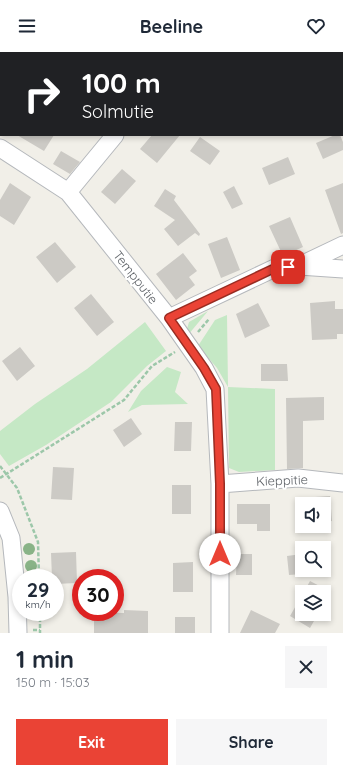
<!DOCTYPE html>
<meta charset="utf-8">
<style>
:root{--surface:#fff;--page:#f6f6f7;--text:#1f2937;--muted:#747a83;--accent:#ea4335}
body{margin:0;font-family:Quicksand,sans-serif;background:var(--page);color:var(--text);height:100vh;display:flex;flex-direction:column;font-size:15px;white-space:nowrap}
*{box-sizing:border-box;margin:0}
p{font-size:13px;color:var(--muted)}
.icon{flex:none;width:22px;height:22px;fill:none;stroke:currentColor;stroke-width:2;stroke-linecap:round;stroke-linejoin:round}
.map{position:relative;height:581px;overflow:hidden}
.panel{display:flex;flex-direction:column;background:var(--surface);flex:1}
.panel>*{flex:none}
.guide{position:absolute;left:0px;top:0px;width:343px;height:84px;box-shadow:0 2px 6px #0003;background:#202124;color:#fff;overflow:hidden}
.tools{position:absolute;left:295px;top:445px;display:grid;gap:8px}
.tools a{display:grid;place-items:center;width:36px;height:36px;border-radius:0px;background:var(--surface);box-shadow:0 2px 6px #0003;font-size:20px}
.speed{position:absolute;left:12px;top:517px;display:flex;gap:8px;font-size:20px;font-weight:700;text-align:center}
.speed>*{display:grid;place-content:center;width:52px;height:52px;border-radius:50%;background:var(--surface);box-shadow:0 2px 6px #0003;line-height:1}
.speed small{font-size:10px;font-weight:400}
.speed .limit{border:6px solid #d22;background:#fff;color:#111}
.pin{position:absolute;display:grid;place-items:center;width:34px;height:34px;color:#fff;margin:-17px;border-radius:8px;box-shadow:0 2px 6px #0006}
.me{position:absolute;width:44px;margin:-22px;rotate:0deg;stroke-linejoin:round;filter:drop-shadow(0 0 3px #0008)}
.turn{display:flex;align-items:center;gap:14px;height:84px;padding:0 16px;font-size:18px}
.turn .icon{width:52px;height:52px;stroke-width:2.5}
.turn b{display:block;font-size:28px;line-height:34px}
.round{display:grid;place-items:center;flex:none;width:42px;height:42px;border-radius:0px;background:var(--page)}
.head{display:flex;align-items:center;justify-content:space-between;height:68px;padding:0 16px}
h1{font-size:24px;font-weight:700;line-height:30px}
.primary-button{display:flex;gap:8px;margin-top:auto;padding:8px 16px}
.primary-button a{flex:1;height:46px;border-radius:0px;background:var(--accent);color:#fff;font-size:16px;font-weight:700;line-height:46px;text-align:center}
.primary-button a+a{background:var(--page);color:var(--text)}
header{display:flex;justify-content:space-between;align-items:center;height:52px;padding:0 16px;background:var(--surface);font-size:18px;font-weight:700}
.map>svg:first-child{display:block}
.green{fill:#c5e8c5}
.building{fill:#cccac5}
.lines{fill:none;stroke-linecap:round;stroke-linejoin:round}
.minor-casing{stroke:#b5b8bc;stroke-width:19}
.path{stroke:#9cc7a9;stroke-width:2.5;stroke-dasharray:4 2;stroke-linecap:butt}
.minor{stroke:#fff;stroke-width:17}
.tree{fill:#89b387}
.route-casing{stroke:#982c22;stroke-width:10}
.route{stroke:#ea4335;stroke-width:7}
.labels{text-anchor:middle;stroke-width:4;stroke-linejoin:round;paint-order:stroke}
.street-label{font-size:13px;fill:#5f6368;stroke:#fff}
</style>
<header><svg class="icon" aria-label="menu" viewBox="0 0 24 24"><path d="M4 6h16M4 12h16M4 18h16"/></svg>Beeline<svg class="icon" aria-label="heart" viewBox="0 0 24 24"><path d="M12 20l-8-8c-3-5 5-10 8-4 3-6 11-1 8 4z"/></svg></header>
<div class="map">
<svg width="343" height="581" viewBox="0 0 343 581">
<rect width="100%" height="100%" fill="#f1efe8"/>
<path class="green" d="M 208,259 L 188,283 L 187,277 L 189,270 Z
M 227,263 L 228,335 L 275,337 L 275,418 L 239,420 L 229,416 L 228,335 L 217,316 L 198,294 L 215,268 Z
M 145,270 L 166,299 L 147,314 L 111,350 L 46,393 L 9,414 L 0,402 L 0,379 L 35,352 L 87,317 Z
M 167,315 L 181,320 L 175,340 L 188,352 L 142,353 L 128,360 L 141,339 Z"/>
<path class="building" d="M 17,83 L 54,83 L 44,99 Z
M 152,83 L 180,83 L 157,111 L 140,97 Z
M 335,83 L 340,83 L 343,90 L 343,98 L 323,107 L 316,91 Z
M 200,85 L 220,99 L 210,113 L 190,99 Z
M 61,99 L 80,110 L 70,122 L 53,112 Z
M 288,105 L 295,122 L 269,133 L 262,116 Z
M 122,117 L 136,129 L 115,152 L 101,140 Z
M 10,131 L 31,145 L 14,173 L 0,164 L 0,148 Z
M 343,131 L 343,181 L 341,182 L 325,138 Z
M 234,134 L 243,152 L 232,157 L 223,140 Z
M 165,137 L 176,144 L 174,148 L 200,182 L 199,184 L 195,181 L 178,194 L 164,177 L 175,168 L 154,154 Z
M 290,165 L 303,195 L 283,204 L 269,174 Z
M 227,185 L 240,218 L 221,226 L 208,192 Z
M 55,190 L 76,215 L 57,231 L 36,205 Z
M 183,201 L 197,219 L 189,225 L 195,233 L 176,248 L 156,222 Z
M 91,242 L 114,270 L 97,284 L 74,256 Z
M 335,249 L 335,257 L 343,257 L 343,282 L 337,282 L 337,287 L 312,288 L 310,251 Z
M 258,251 L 270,274 L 245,286 L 236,262 Z
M 20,295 L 35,314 L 17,329 L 2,309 Z
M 261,312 L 287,312 L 288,329 L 261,329 Z
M 324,345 L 324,368 L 303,369 L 303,416 L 287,417 L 286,346 Z
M 131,366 L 142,382 L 124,395 L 113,378 Z
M 175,370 L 192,370 L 191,399 L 174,399 Z
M 53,415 L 74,416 L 72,448 L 51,447 Z
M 172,433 L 191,433 L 191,462 L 172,462 Z
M 330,444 L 332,469 L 324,470 L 324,452 L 302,452 L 302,471 L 300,446 Z
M 237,452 L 270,452 L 270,479 L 257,479 L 257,472 L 237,472 Z
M 76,500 L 77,531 L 55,532 L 55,526 L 52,526 L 51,501 Z
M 237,502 L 252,502 L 252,523 L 236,523 Z
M 302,502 L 302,522 L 289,523 L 287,504 Z
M 193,510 L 193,540 L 173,540 L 173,511 Z
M 310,529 L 331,540 L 324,552 L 324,540 L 304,540 Z
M 302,543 L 302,562 L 318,562 L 310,576 L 290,564 Z
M 124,558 L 148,559 L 148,581 L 94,581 L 94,560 L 124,561 Z
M 251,558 L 280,572 L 275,581 L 240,581 Z
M 175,565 L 195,565 L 195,581 L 175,581 Z"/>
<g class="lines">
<g class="minor-casing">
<path id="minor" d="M 182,1 L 183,0
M 0,96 L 68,140 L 169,266 L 204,316 L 215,337 L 220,432 L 220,581
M 68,140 L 115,83
M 301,213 L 343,193
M 169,266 L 277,215 L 299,214 L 343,217
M 220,432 L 298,426 L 343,431
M 0,459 L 11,486 L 17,545 L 18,581"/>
</g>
<path class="path" d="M 198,280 L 209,267
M 0,414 L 17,436 L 38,490 L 39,526
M 0,426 L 124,348 L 152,314 L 175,300
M 40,560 L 40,581
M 33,578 L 40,578"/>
<use href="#minor" class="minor"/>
</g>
<g class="tree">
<circle cx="29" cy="497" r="6"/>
<circle cx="31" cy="514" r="6"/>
</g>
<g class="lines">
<g class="route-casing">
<path id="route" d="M 220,502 L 220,432 L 216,337 L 204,316 L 169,266 L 277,215 L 288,215"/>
</g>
<use href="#route" class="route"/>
</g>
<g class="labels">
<g class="street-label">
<text transform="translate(136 225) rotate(52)" y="5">Tempputie</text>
<text transform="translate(282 428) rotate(-2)" y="5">Kieppitie</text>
</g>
</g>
</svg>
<div class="tools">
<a><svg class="icon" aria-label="sound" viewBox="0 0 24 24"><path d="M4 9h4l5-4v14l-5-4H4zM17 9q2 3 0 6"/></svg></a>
<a><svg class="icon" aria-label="search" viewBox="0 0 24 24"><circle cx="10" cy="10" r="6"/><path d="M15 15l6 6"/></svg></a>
<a><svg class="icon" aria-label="layers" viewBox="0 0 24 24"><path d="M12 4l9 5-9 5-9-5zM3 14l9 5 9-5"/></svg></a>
</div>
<div class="speed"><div>29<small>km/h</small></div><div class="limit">30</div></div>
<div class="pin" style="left:288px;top:215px;background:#d93025"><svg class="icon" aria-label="arrive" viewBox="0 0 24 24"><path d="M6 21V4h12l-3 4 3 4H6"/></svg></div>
<svg class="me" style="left:220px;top:502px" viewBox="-20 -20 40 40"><circle r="19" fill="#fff"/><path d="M0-13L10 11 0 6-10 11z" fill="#ea4335"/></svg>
<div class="guide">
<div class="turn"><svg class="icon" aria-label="right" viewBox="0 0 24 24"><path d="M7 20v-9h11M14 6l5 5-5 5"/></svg><div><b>100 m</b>Solmutie</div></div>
</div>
</div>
<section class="panel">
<div class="head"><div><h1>1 min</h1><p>150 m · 15:03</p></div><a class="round"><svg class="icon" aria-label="close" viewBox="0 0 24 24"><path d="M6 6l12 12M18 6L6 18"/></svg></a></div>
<div class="primary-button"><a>Exit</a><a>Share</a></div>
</section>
